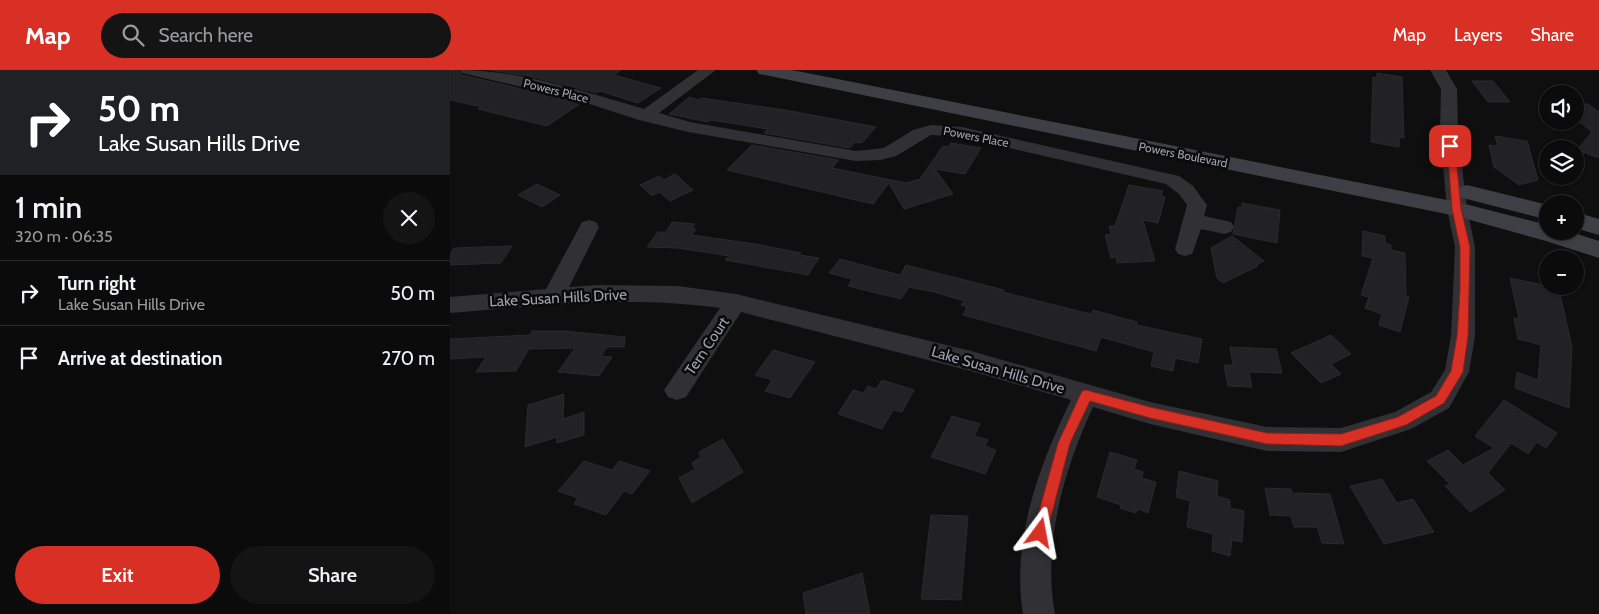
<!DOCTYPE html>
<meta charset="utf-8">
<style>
:root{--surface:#0b0b0c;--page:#141415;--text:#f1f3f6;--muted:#9a9b9d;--line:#2b2b2d;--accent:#d93025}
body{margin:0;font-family:Cabin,sans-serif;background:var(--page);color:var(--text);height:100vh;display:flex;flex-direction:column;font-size:19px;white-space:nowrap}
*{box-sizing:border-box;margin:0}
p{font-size:16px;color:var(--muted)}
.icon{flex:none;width:28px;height:28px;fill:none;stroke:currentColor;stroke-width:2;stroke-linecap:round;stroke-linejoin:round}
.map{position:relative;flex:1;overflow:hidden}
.sheet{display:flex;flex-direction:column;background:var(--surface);width:450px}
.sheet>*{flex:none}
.top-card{background:#202124;color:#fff;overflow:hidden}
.controls{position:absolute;left:1089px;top:15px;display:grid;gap:10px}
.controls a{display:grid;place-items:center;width:45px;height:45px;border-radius:50%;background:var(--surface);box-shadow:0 1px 4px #0004,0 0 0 1px var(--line);font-size:25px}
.pin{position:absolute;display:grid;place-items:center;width:42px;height:42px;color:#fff;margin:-21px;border-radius:10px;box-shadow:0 2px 8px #0006}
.me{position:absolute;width:55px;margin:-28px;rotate:13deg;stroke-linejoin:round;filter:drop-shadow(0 0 4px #0008)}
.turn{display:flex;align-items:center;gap:18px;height:105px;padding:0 15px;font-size:22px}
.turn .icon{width:65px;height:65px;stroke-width:2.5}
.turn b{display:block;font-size:35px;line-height:42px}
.round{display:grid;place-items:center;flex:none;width:52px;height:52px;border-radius:26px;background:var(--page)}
.headline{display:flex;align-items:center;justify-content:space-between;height:85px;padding:0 15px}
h1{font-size:30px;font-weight:600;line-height:38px}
.action{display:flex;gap:10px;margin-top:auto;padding:10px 15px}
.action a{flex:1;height:58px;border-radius:30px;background:var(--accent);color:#fff;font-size:20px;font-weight:600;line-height:58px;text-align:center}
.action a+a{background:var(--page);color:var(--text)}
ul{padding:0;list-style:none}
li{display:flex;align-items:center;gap:15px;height:65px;padding:0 15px;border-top:1px solid var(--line)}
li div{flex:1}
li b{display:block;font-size:19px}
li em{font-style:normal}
header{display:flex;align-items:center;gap:30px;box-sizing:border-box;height:70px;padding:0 25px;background:var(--accent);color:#fff}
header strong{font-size:24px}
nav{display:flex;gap:28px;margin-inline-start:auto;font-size:18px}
.search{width:350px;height:45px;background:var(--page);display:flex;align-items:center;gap:12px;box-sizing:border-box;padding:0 18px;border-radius:28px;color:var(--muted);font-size:19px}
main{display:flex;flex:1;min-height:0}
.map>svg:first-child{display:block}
.building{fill:#222224;stroke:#2a292c}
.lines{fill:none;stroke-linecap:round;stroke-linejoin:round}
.street{fill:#303035;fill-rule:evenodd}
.secondary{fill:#3e3e45;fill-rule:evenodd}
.route{fill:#d93025;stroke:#8d1f18}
.labels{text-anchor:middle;stroke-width:5;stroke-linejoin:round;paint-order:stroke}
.far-street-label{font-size:12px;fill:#a0a1b1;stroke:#0a0a0b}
.street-label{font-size:15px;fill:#a0a1b1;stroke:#0a0a0b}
</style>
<header>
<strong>Map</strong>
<div class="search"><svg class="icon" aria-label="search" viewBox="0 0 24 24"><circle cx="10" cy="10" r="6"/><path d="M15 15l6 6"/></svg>Search here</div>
<nav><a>Map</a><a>Layers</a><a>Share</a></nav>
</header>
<main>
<section class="sheet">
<div class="top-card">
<div class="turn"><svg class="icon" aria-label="right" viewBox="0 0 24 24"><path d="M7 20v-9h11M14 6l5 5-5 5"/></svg><div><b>50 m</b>Lake Susan Hills Drive</div></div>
</div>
<div class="headline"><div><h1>1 min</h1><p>320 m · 06:35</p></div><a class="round"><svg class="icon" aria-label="close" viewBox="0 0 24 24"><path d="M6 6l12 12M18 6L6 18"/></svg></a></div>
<ul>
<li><svg class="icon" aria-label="right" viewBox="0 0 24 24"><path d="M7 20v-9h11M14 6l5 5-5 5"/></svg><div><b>Turn right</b><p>Lake Susan Hills Drive</p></div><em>50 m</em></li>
<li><svg class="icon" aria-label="arrive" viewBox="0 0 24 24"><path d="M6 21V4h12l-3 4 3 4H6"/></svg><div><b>Arrive at destination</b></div><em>270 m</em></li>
</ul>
<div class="action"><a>Exit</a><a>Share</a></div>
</section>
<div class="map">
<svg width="1149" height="544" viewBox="0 0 1149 544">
<rect width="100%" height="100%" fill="#0f0f10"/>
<path class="building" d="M 0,0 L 7,0 L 12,5 L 131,33 L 97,56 L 28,39 L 32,37 L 0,30 Z
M 40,0 L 171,0 L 164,5 L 211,18 L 188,33 L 150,21 L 147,23 L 79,6 Z
M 927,3 L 952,7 L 954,68 L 949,67 L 949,77 L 921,72 L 923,7 L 927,8 Z
M 1022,11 L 1043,11 L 1060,32 L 1038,32 Z
M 239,27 L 249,30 L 251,28 L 335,40 L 426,57 L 412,73 L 405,72 L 400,78 L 314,63 L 318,59 L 260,50 L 258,52 L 219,44 Z
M 1138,34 L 1149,42 L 1149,88 L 1127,80 L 1142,62 L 1125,48 L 1125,35 Z
M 1045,66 L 1077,71 L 1088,110 L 1069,115 L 1044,97 L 1039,75 L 1048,76 Z
M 501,73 L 531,78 L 515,104 L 485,99 L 503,124 L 454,139 L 439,113 L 423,134 L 277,100 L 302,75 L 389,90 L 382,98 L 456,113 L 470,109 L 493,76 L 498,77 Z
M 225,104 L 243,120 L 220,131 L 209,122 L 202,126 L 190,115 L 209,106 L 214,110 Z
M 87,114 L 110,125 L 92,137 L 68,125 Z
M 679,115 L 713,121 L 711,126 L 715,127 L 708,153 L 693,150 L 705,191 L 667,193 L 666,187 L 661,188 L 655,165 L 661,164 L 659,156 L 665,156 Z
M 792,133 L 830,140 L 827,173 L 783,164 L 788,137 L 792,138 Z
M 222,152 L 245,154 L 242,159 L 246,159 L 242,165 L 305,174 L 351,183 L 349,185 L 369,188 L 358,205 L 275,190 L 279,186 L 228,178 L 197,177 L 208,162 L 216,162 Z
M 913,161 L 935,166 L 935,173 L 941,175 L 941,180 L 955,183 L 956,226 L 959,227 L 950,262 L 929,255 L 932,244 L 915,238 L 919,227 L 911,225 L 923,188 L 912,186 Z
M 782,166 L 814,191 L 806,195 L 808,196 L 773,213 L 767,208 L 761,178 Z
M 62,176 L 51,193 L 0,195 L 0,184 L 4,178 Z
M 390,189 L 450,205 L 456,195 L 554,220 L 553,222 L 641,244 L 643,240 L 687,252 L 686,255 L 752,269 L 748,293 L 725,288 L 723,301 L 701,296 L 704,282 L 651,267 L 646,281 L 513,245 L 517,237 L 511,235 L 514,231 L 484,222 L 459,217 L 451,229 L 398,216 L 402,209 L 379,203 Z
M 1060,208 L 1098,216 L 1108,216 L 1122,277 L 1119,338 L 1065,318 L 1067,302 L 1088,310 L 1091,275 L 1068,269 L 1064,248 L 1069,249 Z
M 82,261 L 114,261 L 175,267 L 174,277 L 157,277 L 151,286 L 162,287 L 149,306 L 108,302 L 125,278 L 79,279 L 66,301 L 26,302 L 36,287 L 0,289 L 0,269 L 80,265 Z
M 881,265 L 901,284 L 881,294 L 891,304 L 871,313 L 841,283 Z
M 780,277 L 826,279 L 832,303 L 799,302 L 802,317 L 778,316 L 774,295 L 783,295 Z
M 323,280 L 365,292 L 340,328 L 315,321 L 322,310 L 305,305 Z
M 432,310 L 464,320 L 452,342 L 443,340 L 432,359 L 388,344 L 403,320 L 413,323 L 418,316 L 426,319 Z
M 114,324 L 113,349 L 134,342 L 134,365 L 107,373 L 107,367 L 75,377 L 78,335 Z
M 1054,330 L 1107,363 L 1096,378 L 1087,372 L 1078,384 L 1061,373 L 1038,403 L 1055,420 L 1020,442 L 995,416 L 1000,414 L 977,391 L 998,380 L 1013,395 L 1044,378 L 1025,366 Z
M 502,346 L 530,354 L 524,366 L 538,370 L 535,376 L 546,380 L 535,404 L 481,387 Z
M 273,369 L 293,402 L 242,433 L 229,408 L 245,399 L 242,393 L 251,387 L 249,382 Z
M 660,382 L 687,390 L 684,399 L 693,402 L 692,408 L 706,412 L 698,443 L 688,439 L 686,443 L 670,438 L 671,435 L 647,427 Z
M 134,391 L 162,400 L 169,391 L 200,401 L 182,424 L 174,421 L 156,445 L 124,434 L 128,428 L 108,421 Z
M 729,401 L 768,411 L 767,426 L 780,430 L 780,438 L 794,441 L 792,472 L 782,470 L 780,486 L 762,481 L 763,464 L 737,457 L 740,431 L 726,427 Z
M 932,409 L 947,433 L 963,429 L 984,462 L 934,474 L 900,416 Z
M 815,418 L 841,419 L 842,423 L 880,424 L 894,474 L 872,473 L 867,457 L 844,457 L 841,446 L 820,445 Z
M 481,445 L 518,446 L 511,530 L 471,529 Z
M 412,503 L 420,544 L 356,544 L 353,523 Z"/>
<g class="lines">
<path class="street" d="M 9,0 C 70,0 135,22 194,39 L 248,0 L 266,0 L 209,43 L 240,52 L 406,81 L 434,78 L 463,60 L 481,55 L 512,57 L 729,106 L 743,116 L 757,135 L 754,146 L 781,152 L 784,157 L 781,162 L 774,164 L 751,159 L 742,184 L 735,186 L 728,184 L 725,179 L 737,135 L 729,124 L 716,114 L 512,67 L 481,65 L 446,86 L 430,90 L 406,91 L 238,62 L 189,50 L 124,29 L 12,3 Z
M 980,0 L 996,0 L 1007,19 L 1008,62 L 1017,139 L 1025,177 L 1025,266 L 1019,302 L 999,338 L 961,359 L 891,382 L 817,381 L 700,354 L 643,337 C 614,400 592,474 605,544 L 573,544 C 561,471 589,395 621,330 L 521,301 L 291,242 L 236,327 L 227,330 L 218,327 L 214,320 L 270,238 C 178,225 92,236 0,243 L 0,227 L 96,219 L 132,152 L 139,150 L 146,152 L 149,157 L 119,217 L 148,215 L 228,216 L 286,224 L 521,281 L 700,332 L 817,357 L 891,358 L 945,342 L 981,322 L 995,300 L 1001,266 L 1005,177 L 997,139 L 990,62 L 991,19 Z"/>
<path class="secondary" d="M 306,0 L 342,0 L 1007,132 L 1098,155 L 1098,161 L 1118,161 L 1149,171 L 1149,188 L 1096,171 L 1006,146 L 315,5 L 309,4 Z
M 1017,115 L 1098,135 L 1098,150 L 1009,127 L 1006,122 L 1009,117 Z
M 1125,142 L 1149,149 L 1149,165 L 1125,158 Z"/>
</g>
<path class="route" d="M 997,74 L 1005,76 L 1011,139 L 1020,177 L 1018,266 L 1013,302 L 994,333 L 956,355 L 891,376 L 817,374 L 700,348 L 640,331 L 620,373 L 597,463 L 595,468 L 590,470 L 585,468 L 583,463 L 608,373 L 632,321 L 636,320 L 700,337 L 817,363 L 891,364 L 948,347 L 986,326 L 1001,301 L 1007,266 L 1010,221 L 1010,177 L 1002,139 Z"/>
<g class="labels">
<g class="far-street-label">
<text transform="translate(106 21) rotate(14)" y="4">Powers Place</text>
<text transform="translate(526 67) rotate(11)" y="4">Powers Place</text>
<text transform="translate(733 85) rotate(11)" y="4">Powers Boulevard</text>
</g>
<g class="street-label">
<text transform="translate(108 228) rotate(-3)" y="5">Lake Susan Hills Drive</text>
<text transform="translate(257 276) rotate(-56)" y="5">Tern Court</text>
<text transform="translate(548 300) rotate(16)" y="5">Lake Susan Hills Drive</text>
</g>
</g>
</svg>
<div class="controls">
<a><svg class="icon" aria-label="sound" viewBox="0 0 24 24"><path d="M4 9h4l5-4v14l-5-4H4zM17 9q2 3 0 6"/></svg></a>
<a><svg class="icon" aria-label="layers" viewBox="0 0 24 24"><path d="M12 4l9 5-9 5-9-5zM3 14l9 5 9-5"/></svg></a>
<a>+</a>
<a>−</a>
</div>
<div class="pin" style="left:1000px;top:76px;background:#d93025"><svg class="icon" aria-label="arrive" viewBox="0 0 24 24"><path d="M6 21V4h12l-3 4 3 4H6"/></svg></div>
<svg class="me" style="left:590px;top:463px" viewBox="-20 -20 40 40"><path d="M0-17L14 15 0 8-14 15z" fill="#d93025" stroke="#fff" stroke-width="4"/></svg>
</div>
</main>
